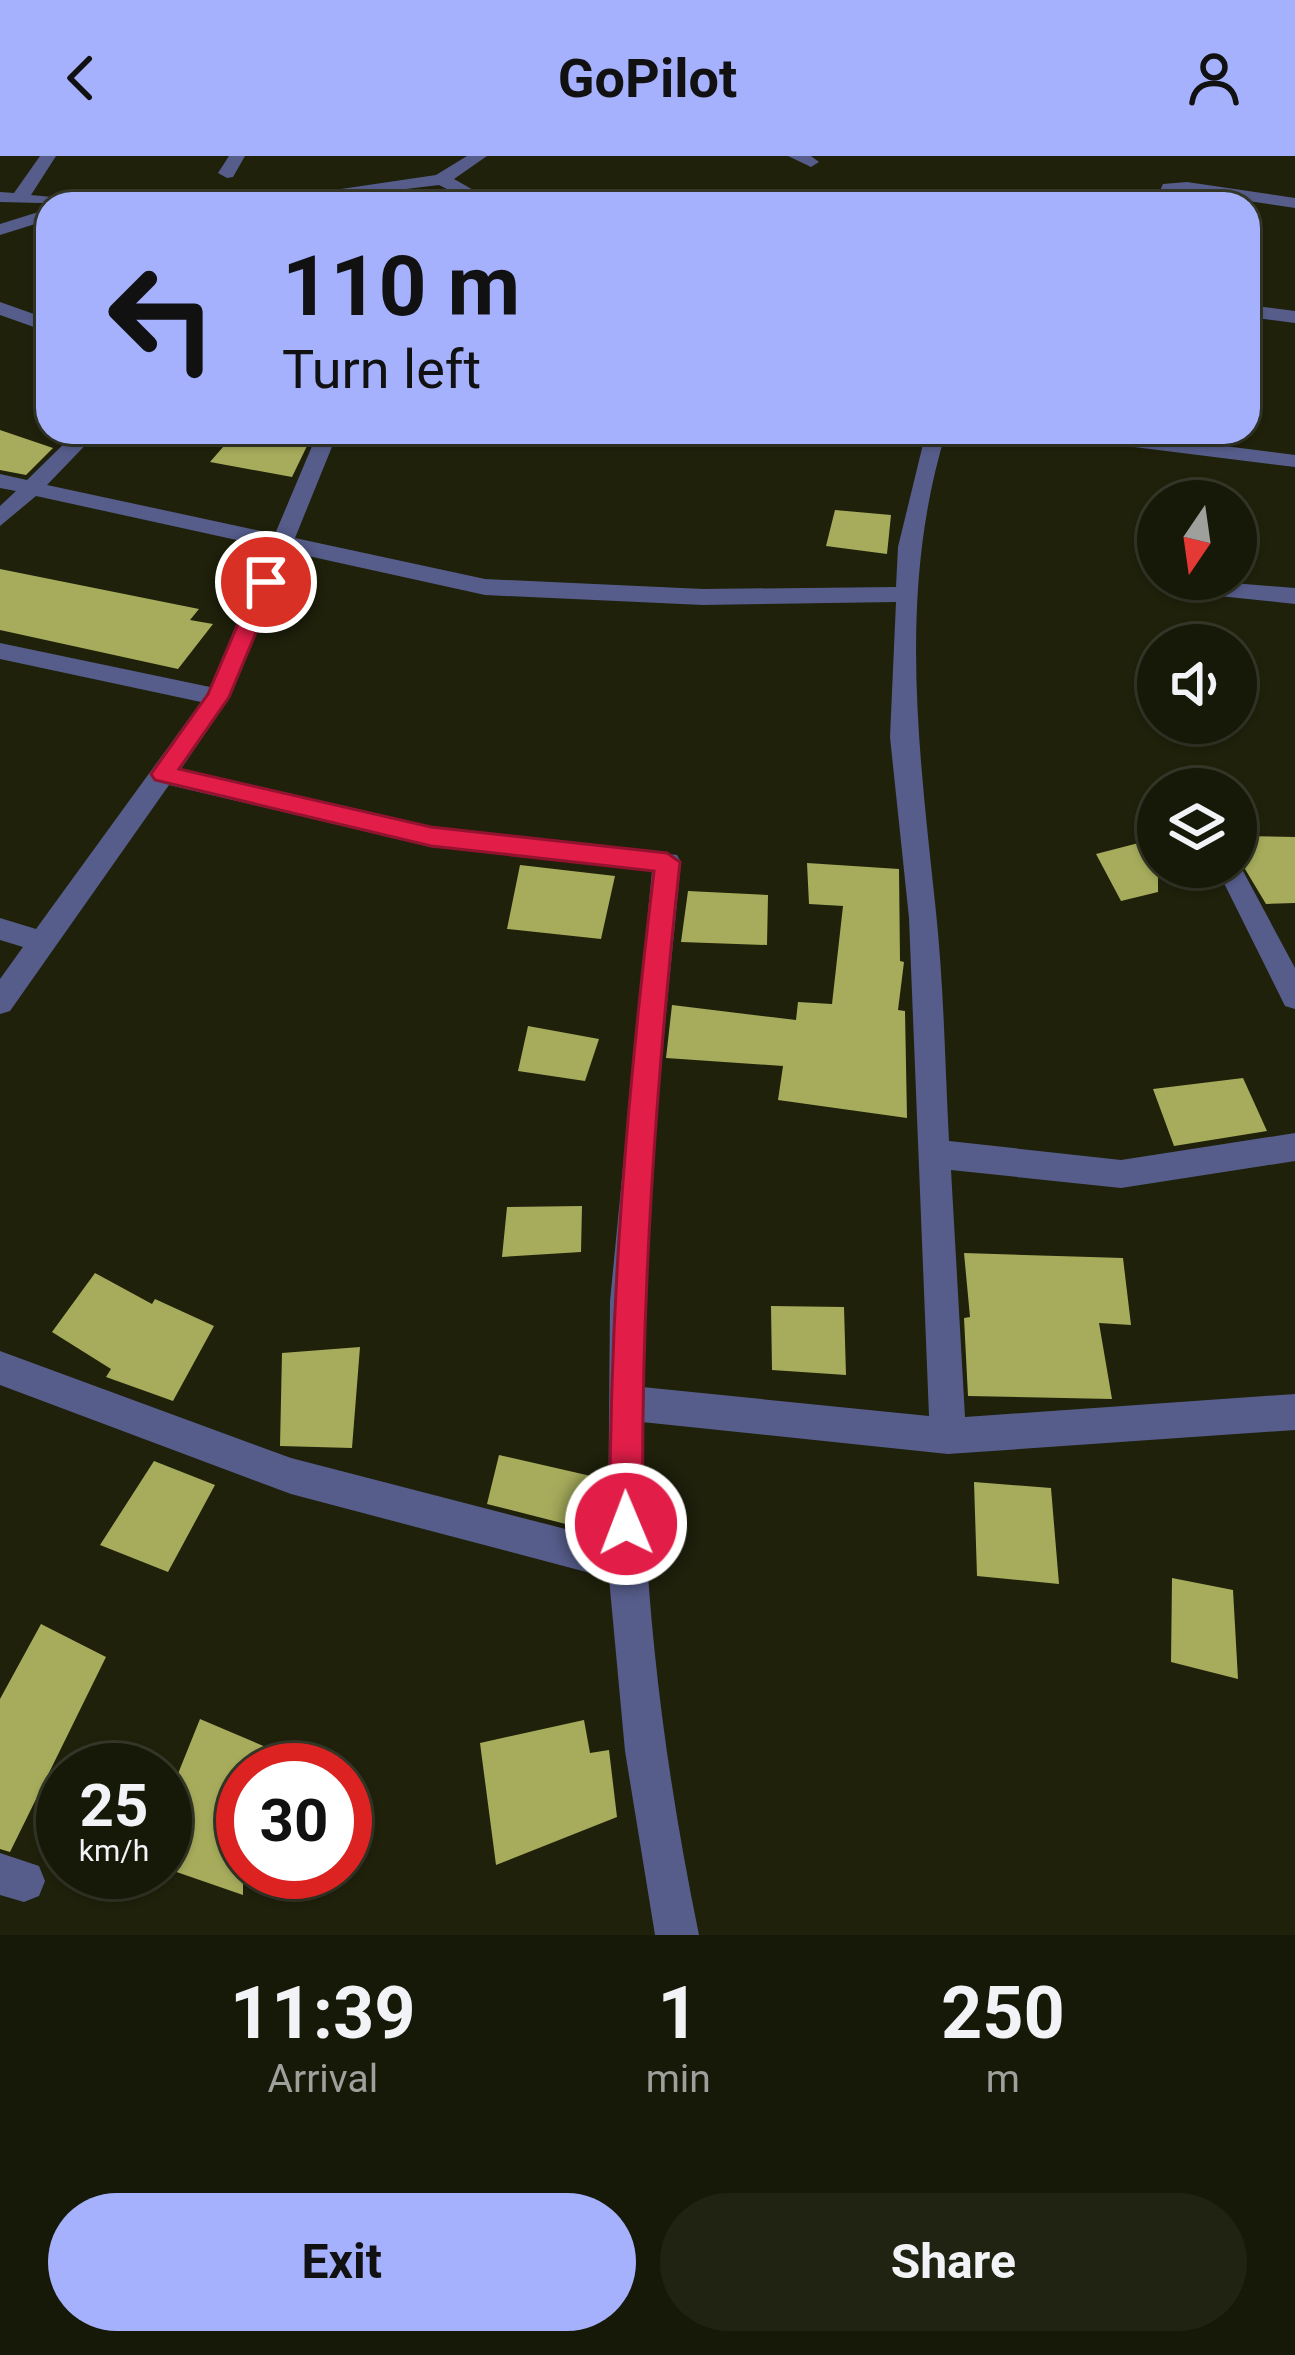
<!DOCTYPE html>
<style>
:root{--surface:#171908;--page:#202212;--text:#f1f3f6;--muted:#9ea09c;--line:#363829;--accent:#a5b1fc}
body{margin:0;font-family:Roboto,sans-serif;background:var(--page);color:var(--text);height:100vh;display:flex;flex-direction:column;font-size:45px;white-space:nowrap}
*{box-sizing:border-box;margin:0}
p{font-size:39px;color:var(--muted)}
.icon{flex:none;width:66px;height:66px;fill:none;stroke:currentColor;stroke-width:2;stroke-linecap:round;stroke-linejoin:round}
.map{position:relative;height:1779px;overflow:hidden}
.sheet{display:flex;flex-direction:column;background:var(--surface);flex:1}
.sheet>*{flex:none}
.hud{position:absolute;left:36px;top:36px;width:1224px;height:252px;border-radius:36px;box-shadow:0 3px 9px #0004,0 0 0 3px var(--line);background:#a5b1fc;color:#111;overflow:hidden}
.needle{width:78px;rotate:193deg}
.buttons{position:absolute;left:1137px;top:324px;display:grid;gap:24px}
.buttons a{display:grid;place-items:center;width:120px;height:120px;border-radius:50%;background:var(--surface);box-shadow:0 3px 9px #0004,0 0 0 3px var(--line);font-size:60px}
.speed{position:absolute;left:36px;top:1587px;display:flex;gap:24px;font-size:60px;font-weight:700;text-align:center}
.speed>*{display:grid;place-content:center;width:156px;height:156px;border-radius:50%;background:var(--surface);box-shadow:0 3px 9px #0004,0 0 0 3px var(--line);line-height:1}
.speed small{font-size:30px;font-weight:400}
.speed .limit{border:18px solid #d22;background:#fff;color:#111}
.pin{position:absolute;display:grid;place-items:center;width:102px;height:102px;color:#fff;margin:-51px;border:6px solid #fff;border-radius:50%;box-shadow:0 3px 12px #0007}
.me{position:absolute;width:132px;margin:-66px;rotate:359deg;stroke-linejoin:round;filter:drop-shadow(0 0 9px #0008)}
.turn{display:flex;align-items:center;gap:42px;height:252px;padding:0 48px;font-size:54px}
.turn .icon{width:156px;height:156px;stroke-width:2.5}
.turn b{display:block;font-size:84px;line-height:102px}
.eta{display:flex;justify-content:space-evenly;align-items:center;height:204px;text-align:center}
.eta b{font-size:72px;font-weight:700;line-height:84px}
.button{display:flex;gap:24px;margin-top:auto;padding:24px 48px}
.button a{flex:1;height:138px;border-radius:72px;background:var(--accent);color:#111;font-size:48px;font-weight:700;line-height:138px;text-align:center}
.button a+a{background:var(--page);color:var(--text)}
header{display:flex;justify-content:space-between;align-items:center;height:156px;padding:0 48px;background:var(--accent);color:#111;font-size:54px;font-weight:700}
.map>svg:first-child{display:block}
.building{fill:#a6ac5b}
.lines{fill:none;stroke-linecap:round;stroke-linejoin:round}
.minor{fill:#565d8b;fill-rule:evenodd}
.route{fill:#e11d48;stroke:#92132f;stroke-width:3}
</style>
<header><svg class="icon" aria-label="back" viewBox="0 0 24 24"><path d="M15 5l-7 7 7 7"/></svg>GoPilot<svg class="icon" aria-label="person" viewBox="0 0 24 24"><circle cx="12" cy="8" r="4"/><path d="M4 21q1-7 8-7t8 7"/></svg></header>
<div class="map">
<svg width="1295" height="1779" viewBox="0 0 1295 1779">
<rect width="100%" height="100%" fill="#1f210b"/>
<path class="building" d="M 0,274 L 53,292 L 26,319 L 0,314 Z
M 236,276 L 307,290 L 292,321 L 210,306 Z
M 835,354 L 891,359 L 887,398 L 826,390 Z
M 0,413 L 199,453 L 190,464 L 213,468 L 178,513 L 0,474 Z
M 1236,680 L 1295,681 L 1295,747 L 1266,748 L 1236,698 Z
M 1158,682 L 1158,736 L 1121,745 L 1096,698 Z
M 807,707 L 899,713 L 900,805 L 904,806 L 898,854 L 905,855 L 907,962 L 778,944 L 783,910 L 666,902 L 672,849 L 796,864 L 798,846 L 832,848 L 843,750 L 809,748 Z
M 520,709 L 615,720 L 601,783 L 507,773 Z
M 688,735 L 768,739 L 767,789 L 681,786 Z
M 528,870 L 599,883 L 585,925 L 518,915 Z
M 1243,922 L 1267,975 L 1174,990 L 1153,933 Z
M 582,1050 L 581,1096 L 502,1101 L 507,1051 Z
M 964,1097 L 1123,1102 L 1131,1169 L 1099,1167 L 1112,1243 L 968,1240 L 964,1162 L 970,1161 Z
M 95,1117 L 152,1148 L 155,1143 L 214,1170 L 173,1245 L 106,1221 L 111,1213 L 52,1176 Z
M 771,1150 L 844,1151 L 846,1219 L 772,1214 Z
M 360,1191 L 352,1292 L 280,1290 L 282,1197 Z
M 499,1299 L 604,1323 L 601,1377 L 487,1348 Z
M 154,1305 L 215,1329 L 168,1416 L 100,1389 Z
M 974,1326 L 1051,1332 L 1059,1428 L 977,1420 Z
M 1172,1422 L 1233,1434 L 1238,1523 L 1171,1506 Z
M 41,1468 L 106,1501 L 10,1696 L 0,1693 L 0,1543 Z
M 200,1563 L 320,1614 L 243,1614 L 243,1739 L 165,1712 L 165,1650 Z
M 584,1564 L 590,1597 L 609,1594 L 617,1661 L 496,1709 L 480,1587 Z"/>
<g class="lines">
<path class="minor" d="M 40,0 L 56,0 L 31,39 L 73,43 L 82,48 L 0,46 L 0,36 L 14,37 Z
M 229,0 L 245,0 L 233,21 L 227,22 L 218,17 Z
M 467,0 L 487,0 L 454,23 L 498,48 L 476,48 L 439,29 L 283,48 L 90,48 L 99,43 L 232,42 L 341,33 L 436,19 Z
M 788,0 L 811,0 L 819,6 L 811,11 Z
M 1187,26 L 1295,42 L 1295,52 L 1187,36 L 1176,37 L 1172,48 L 1154,48 L 1163,28 Z
M 48,53 L 48,64 L 0,79 L 0,68 Z
M 0,146 L 48,163 L 48,176 L 0,159 Z
M 1248,149 L 1295,155 L 1295,167 L 1248,161 Z
M 76,276 L 98,276 L 47,329 L 275,378 L 318,276 L 338,276 L 295,382 L 485,423 L 703,433 L 896,431 L 898,391 L 926,276 L 946,276 C 897,435 919,594 936,756 C 944,832 945,909 949,985 L 1121,1004 L 1295,977 L 1295,1005 L 1121,1032 L 951,1014 L 965,1261 L 1295,1238 L 1295,1274 L 948,1298 L 642,1266 C 643,1440 664,1609 699,1779 L 655,1779 L 625,1595 L 609,1422 L 291,1338 L 0,1229 L 0,1195 L 291,1302 L 608,1384 L 610,1145 L 652,715 L 431,691 L 169,629 L 10,855 L 0,858 L 0,823 L 23,791 L 0,784 L 0,762 L 36,773 L 201,546 L 0,503 L 0,487 L 210,531 L 269,391 L 36,340 L 0,370 L 0,350 L 16,335 L 0,332 L 0,318 L 27,324 ZM 290,396 L 485,439 L 703,449 L 896,446 L 890,581 L 909,762 L 929,1260 L 642,1231 L 655,969 L 681,706 L 677,699 L 431,671 L 181,613 L 230,541 Z
M 1052,276 L 1113,276 L 1295,299 L 1295,311 L 1062,282 Z
M 1208,425 L 1295,432 L 1295,448 L 1200,438 L 1200,428 Z
M 1236,702 L 1295,812 L 1295,853 L 1285,850 L 1216,711 L 1236,711 Z
M 0,1697 L 39,1710 L 45,1725 L 39,1740 L 24,1746 L 0,1739 Z"/>
</g>
<path class="route" d="M 266,419 L 277,426 L 229,541 L 179,613 L 431,671 L 667,697 L 680,706 C 656,927 640,1146 643,1368 L 638,1380 L 626,1385 L 614,1380 L 610,1368 C 609,1149 628,932 654,715 L 431,690 L 155,624 L 151,618 L 208,538 L 256,426 Z"/>
</svg>
<div class="buttons">
<a><svg class="needle" viewBox="-14 -14 28 28"><path d="M0-13l5 13h-10z" fill="#e53935"/><path d="M0 13l5-13h-10z" fill="#9ea09c"/></svg></a>
<a><svg class="icon" aria-label="sound" viewBox="0 0 24 24"><path d="M4 9h4l5-4v14l-5-4H4zM17 9q2 3 0 6"/></svg></a>
<a><svg class="icon" aria-label="layers" viewBox="0 0 24 24"><path d="M12 4l9 5-9 5-9-5zM3 14l9 5 9-5"/></svg></a>
</div>
<div class="speed"><div>25<small>km/h</small></div><div class="limit">30</div></div>
<div class="pin" style="left:266px;top:426px;background:#d93025"><svg class="icon" aria-label="arrive" viewBox="0 0 24 24"><path d="M6 21V4h12l-3 4 3 4H6"/></svg></div>
<svg class="me" style="left:626px;top:1368px" viewBox="-20 -20 40 40"><circle r="17" fill="#e11d48" stroke="#fff" stroke-width="3"/><path d="M0-11L8 9 0 5-8 9z" fill="#fff"/></svg>
<div class="hud">
<div class="turn"><svg class="icon" aria-label="left" viewBox="0 0 24 24"><path d="M17 20v-9H6M10 6l-5 5 5 5"/></svg><div><b>110 m</b>Turn left</div></div>
</div>
</div>
<section class="sheet">
<div class="eta">
<div><b>11:39</b><p>Arrival</p></div>
<div><b>1</b><p>min</p></div>
<div><b>250</b><p>m</p></div>
</div>
<div class="button"><a>Exit</a><a>Share</a></div>
</section>
